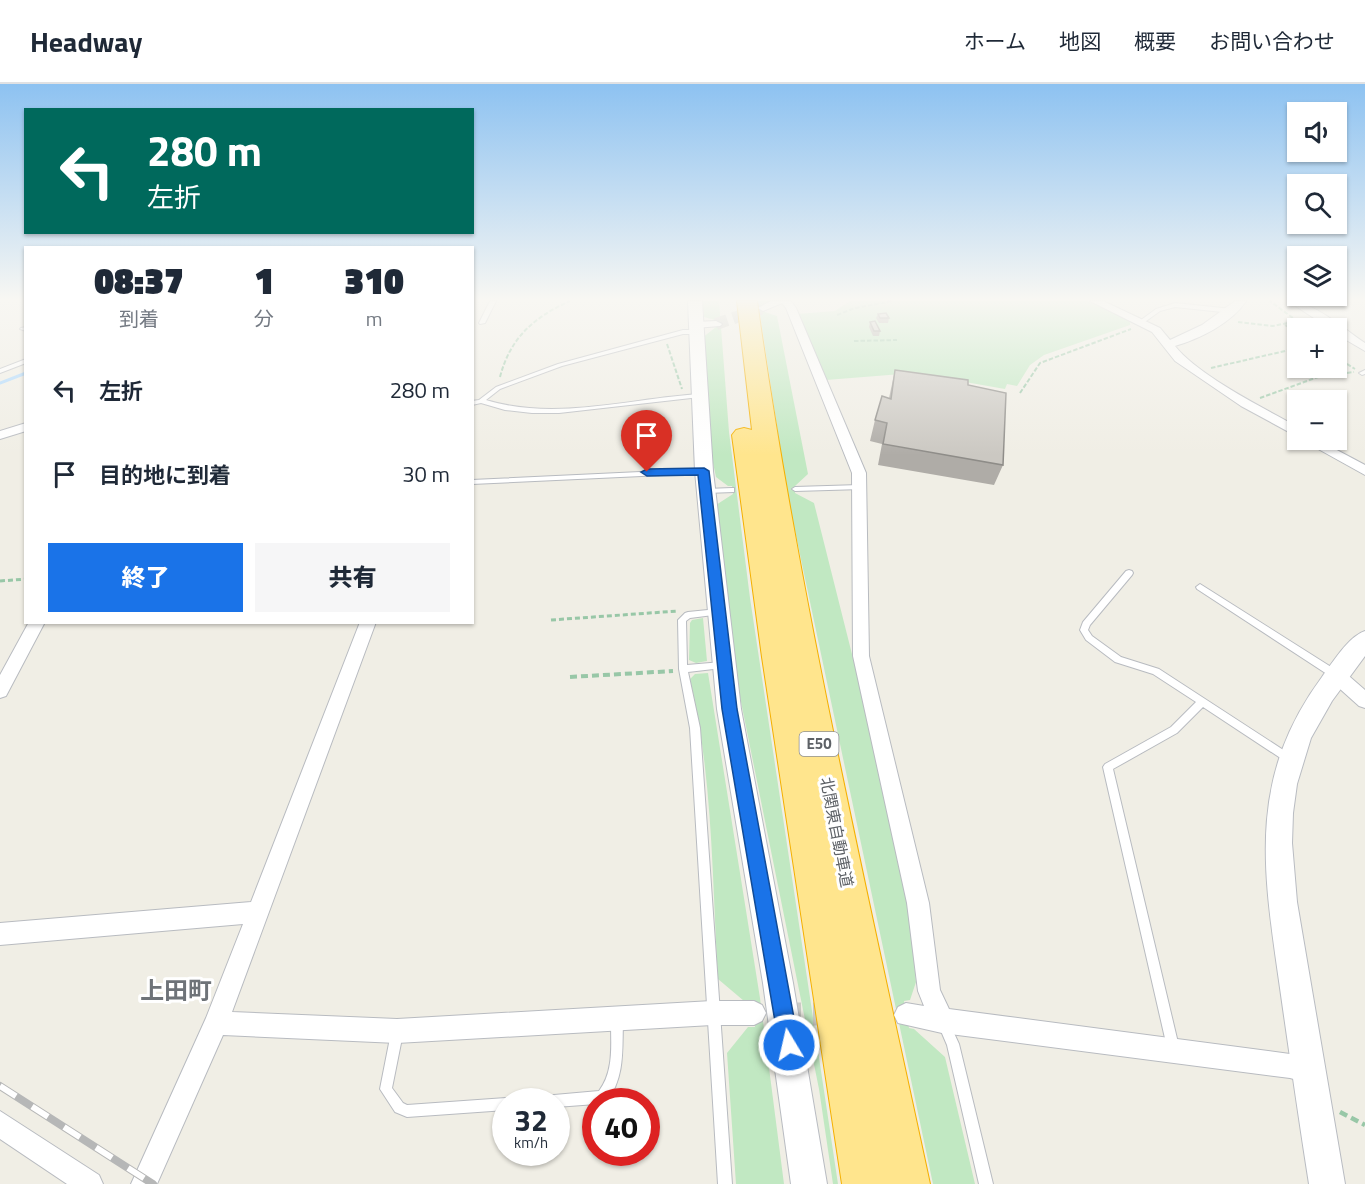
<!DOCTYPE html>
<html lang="ja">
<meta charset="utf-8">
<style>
:root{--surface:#fff;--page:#f6f6f7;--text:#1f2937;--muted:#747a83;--line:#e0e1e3;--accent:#1a73e8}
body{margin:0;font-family:"Titillium Web","Noto Sans JP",sans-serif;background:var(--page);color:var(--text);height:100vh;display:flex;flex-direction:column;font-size:22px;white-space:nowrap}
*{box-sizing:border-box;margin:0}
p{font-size:20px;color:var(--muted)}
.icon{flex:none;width:33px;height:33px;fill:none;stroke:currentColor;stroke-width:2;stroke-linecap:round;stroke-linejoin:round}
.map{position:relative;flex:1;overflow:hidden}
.drawer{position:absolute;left:24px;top:162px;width:450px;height:378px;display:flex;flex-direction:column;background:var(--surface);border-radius:0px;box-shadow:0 2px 4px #0004}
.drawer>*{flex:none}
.top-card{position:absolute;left:24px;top:24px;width:450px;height:126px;border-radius:0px;box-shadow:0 2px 4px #0004;background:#00695c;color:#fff;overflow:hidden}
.tools{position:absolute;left:1287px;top:18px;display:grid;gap:12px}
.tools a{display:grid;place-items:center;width:60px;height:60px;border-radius:0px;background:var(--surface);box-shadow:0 2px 4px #0004;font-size:30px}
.speed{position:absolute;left:492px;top:1004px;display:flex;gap:12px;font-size:30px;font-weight:700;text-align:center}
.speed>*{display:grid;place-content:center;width:78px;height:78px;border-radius:50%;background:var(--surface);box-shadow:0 2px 4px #0004;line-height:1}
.speed small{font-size:15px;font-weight:400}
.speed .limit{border:9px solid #d22;background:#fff;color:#111}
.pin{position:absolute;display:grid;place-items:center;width:51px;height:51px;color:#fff;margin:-62px -26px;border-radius:50% 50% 50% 0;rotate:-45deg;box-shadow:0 0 6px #0007}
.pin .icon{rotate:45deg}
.me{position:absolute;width:66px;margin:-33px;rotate:351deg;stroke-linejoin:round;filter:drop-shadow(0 0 4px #0008)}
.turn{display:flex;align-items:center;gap:21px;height:126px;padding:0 24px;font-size:27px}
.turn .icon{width:78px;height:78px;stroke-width:2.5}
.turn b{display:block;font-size:42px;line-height:51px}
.eta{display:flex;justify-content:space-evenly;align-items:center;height:102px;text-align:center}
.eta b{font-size:36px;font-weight:800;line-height:42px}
.primary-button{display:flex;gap:12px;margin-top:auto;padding:12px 24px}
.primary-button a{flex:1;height:69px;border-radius:0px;background:var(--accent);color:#fff;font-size:24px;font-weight:800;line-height:69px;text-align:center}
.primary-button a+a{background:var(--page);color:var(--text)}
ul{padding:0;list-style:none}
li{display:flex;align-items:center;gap:18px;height:84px;padding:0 24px}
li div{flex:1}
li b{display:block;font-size:22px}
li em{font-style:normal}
header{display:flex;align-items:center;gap:36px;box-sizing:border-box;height:84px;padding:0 30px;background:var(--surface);border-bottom:2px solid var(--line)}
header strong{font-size:28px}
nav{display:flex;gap:33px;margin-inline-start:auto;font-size:21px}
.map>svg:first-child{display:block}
.green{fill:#c1e8c2}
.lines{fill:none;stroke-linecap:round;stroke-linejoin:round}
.stream{stroke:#a6d6ff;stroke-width:3}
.street-tunnel-far1{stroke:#cbcbc5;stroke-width:12;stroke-dasharray:12 6;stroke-linecap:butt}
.street-tunnel{stroke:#cbcbc5;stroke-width:23;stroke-dasharray:23 12;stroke-linecap:butt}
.lane-casing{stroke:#b8bbc0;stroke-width:2}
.street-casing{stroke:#b8bbc0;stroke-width:2}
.secondary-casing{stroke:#b9bcc2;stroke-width:2}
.highway-casing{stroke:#f5b000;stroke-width:2}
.path-far3{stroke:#98c7a7;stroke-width:2;stroke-dasharray:4.5 2;stroke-linecap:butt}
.path-far2{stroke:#98c7a7;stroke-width:3;stroke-dasharray:5 3;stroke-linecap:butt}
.path-far1{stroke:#98c7a7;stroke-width:4;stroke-dasharray:7 4;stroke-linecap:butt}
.path{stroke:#98c7a7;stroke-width:4.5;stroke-dasharray:8 4.5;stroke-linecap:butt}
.lane{fill:#fff;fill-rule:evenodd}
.street{fill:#fff;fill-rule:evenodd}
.secondary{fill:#fff;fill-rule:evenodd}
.highway{fill:#ffe58d;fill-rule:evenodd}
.rail-casing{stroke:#b6b7b7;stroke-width:8}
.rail{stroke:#fff;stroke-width:6;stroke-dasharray:19;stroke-linecap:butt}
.wall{fill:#afaca7}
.building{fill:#cbc8c2;stroke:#8e8c88;stroke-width:1.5}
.route{fill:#1a73e8;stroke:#114b97;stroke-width:1.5}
.labels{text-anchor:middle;stroke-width:6;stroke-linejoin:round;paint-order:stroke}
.shield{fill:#fff;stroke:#8e9094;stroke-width:1.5}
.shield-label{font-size:15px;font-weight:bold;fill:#5d6166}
.street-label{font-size:16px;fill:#5d6166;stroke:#fff}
.near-quarter-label{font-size:24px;font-weight:bold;fill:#6e7378;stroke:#fff}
</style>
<header>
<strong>Headway</strong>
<nav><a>ホーム</a><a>地図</a><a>概要</a><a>お問い合わせ</a></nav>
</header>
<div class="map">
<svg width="1365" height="1100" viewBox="0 0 1365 1100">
<rect width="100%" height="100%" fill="#f0eee5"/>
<path class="green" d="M 702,217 L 719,217 L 729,348 L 750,514 L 838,1100 L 833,1100 L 819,1005 L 740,613 L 716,421 L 733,410 L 732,402 L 728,402 L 716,393 L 713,379 L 702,254 L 716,243 L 715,236 L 704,233 Z
M 758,217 L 770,217 L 762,222 L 765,228 L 777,232 L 808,390 L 795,402 L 795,409 L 814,419 L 861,606 L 908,818 L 916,898 L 910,916 L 904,917 L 909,944 L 914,945 L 945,973 L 975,1100 L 933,1100 L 787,409 Z
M 850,217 L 1088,217 L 1130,237 L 1130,241 L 1044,271 L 1030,281 L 1017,302 L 1007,300 L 1005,305 L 914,289 L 826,296 L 797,230 L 835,227 Z
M 703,534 L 707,577 L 696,579 L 689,576 L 690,539 L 692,536 Z
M 708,589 L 760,914 L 784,1100 L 736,1100 L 727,969 L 748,943 L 755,943 L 751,917 L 744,917 L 718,895 C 712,795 713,692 690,595 L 695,590 Z"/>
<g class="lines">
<path class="stream" d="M 0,299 L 26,289"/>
<path class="street-tunnel-far1" d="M 716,240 L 763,224"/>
<path class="street-tunnel" d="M 778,930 L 839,930"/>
<g class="lane-casing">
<path id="lane" d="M 490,217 L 496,217 L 485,239 L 480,240 L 479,239 Z
M 1175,219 L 1232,225 L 1235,227 L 1232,229 L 1175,223 L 1160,227 L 1142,240 L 1137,239 L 1156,225 Z
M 26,243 L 26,247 L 20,245 L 21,244 Z
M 683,246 L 695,246 L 698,248 L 695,250 L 683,250 L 562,282 L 500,305 L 486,316 C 555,337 628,315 698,310 L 701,312 L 700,313 L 559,329 L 532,329 L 505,326 L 481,319 L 472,321 L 472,317 L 479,316 L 496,303 L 558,280 Z
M 26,275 L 26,279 L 0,289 L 0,285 Z
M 1365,286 L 1365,290 L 1362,291 L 1359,289 Z
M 704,385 L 707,387 L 706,389 L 472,400 L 472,396 Z
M 860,401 L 863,403 L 862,405 L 795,407 L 792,405 L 795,403 Z
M 732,404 L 734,404 L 734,408 L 706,409 L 702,407 L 706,405 Z
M 1129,486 L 1132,487 L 1133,489 L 1132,491 L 1090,541 L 1088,546 L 1092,552 L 1121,573 L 1159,585 L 1291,671 L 1293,674 L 1291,677 L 1288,678 L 1285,677 L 1203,623 L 1177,649 L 1113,685 L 1179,963 L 1177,967 L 1173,969 L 1169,967 L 1167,963 L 1103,683 L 1105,680 L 1171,643 L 1196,618 L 1153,590 L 1115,578 L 1086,556 L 1080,546 L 1083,538 L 1126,487 Z
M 1200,500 L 1339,588 L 1340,591 L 1339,594 L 1336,595 L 1333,594 L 1197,505 L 1196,503 Z
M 718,525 L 722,528 L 721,530 L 690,534 L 686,537 L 687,581 L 722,578 L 725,579 L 726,581 L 725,583 L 722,584 L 688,588 L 700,644 L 732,1100 L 718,1100 L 690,644 L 679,585 L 678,536 L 685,529 L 688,528 Z
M 617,932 L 621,934 L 623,938 C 622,966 625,993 607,1017 L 596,1017 L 596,1020 L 556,1023 L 556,1017 L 548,1017 L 550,1013 L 554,1011 L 599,1007 C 614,987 611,962 611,938 L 613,934 Z
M 944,934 L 948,936 L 959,960 L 993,1100 L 979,1100 L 947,961 L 938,940 L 940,936 Z
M 397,943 L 401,945 L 403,949 L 392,1004 L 403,1019 L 407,1021 L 506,1014 L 511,1017 L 506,1017 L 506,1026 L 407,1033 L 395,1028 L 380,1005 L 391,949 L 393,945 Z"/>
</g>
<g class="street-casing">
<path id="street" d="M 771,217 L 791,217 L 796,224 L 866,389 L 869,572 L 929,819 L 940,906 L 949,925 L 1290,970 L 1317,978 L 1320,987 L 1317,996 L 1308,999 L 1290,994 L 942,949 L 898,939 L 894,931 L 898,923 L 906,919 L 924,922 L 918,907 L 907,819 L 853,572 L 852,389 L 786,224 L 782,219 L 763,227 L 758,224 Z
M 1090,217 L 1103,217 L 1160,244 L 1170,256 L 1202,241 L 1235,217 L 1246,217 C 1232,239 1199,255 1175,262 C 1198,291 1263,324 1298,343 L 1298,353 L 1241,322 L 1175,277 L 1152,248 Z
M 1288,217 C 1313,217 1344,245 1365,259 L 1365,267 L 1336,250 L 1336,244 L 1329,244 Z
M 716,237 L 722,240 L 720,242 L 695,244 L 689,241 L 695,238 Z
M 26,339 L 26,347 L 0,355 L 0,347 Z
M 1302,356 L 1318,356 L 1365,381 L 1365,391 Z
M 29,538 L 45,538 L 6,612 L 0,614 L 0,591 Z
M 360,538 L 376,538 L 232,928 L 397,935 L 712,917 L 754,917 L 762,921 L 766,929 L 762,937 L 754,941 L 712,941 L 397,959 L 223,951 L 157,1100 L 131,1100 L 206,934 L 243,840 L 0,861 L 0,839 L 251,818 Z
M 1336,584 L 1342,586 L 1365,606 L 1365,624 L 1359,622 L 1330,596 L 1327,591 L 1330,586 Z
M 0,1027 L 99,1091 L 103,1100 L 67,1100 L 0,1055 Z"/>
</g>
<g class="secondary-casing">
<path id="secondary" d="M 688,217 L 702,217 L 713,387 L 741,625 L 793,899 L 827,1100 L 791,1100 L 763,899 L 717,625 L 695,387 Z
M 1365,547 L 1365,572 L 1332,617 L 1311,654 L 1297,700 L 1293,729 L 1292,759 L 1297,818 L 1345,1100 L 1309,1100 C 1299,1037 1290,974 1281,911 C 1264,791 1245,697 1322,593 C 1333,578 1348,553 1365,547 Z"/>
</g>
<g class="highway-casing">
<path id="highway" d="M 737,217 L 757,217 C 799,514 867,807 930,1100 L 842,1100 L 762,573 L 732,351 L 736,346 L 744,344 L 752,346 Z"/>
</g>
<path class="path-far3" d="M 837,231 L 855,224 L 893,217
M 1238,238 L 1273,242 L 1297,237 L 1270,217
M 1285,241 L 1298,248
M 854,257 L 897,256
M 667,260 L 682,305
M 1336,273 L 1355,285
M 1211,284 L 1298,264
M 500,293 C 510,254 534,233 570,217
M 1020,309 L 1040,279 L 1131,245
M 1260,314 L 1318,293 L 1354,288"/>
<path class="path-far2" d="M 0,497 L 26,495
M 551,536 L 678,527"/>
<path class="path-far1" d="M 570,593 L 673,587"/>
<path class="path" d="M 1340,1028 L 1365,1041"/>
<use href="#lane" class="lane"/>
<use href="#street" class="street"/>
<use href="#secondary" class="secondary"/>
<use href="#highway" class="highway"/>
<g class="rail-casing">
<path id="rail" d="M 0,1002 L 153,1100"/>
</g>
<use href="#rail" class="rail"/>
</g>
<path class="wall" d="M 878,230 L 889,234 L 888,239 L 879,239 L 876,234 Z
M 870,238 L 880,247 L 879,252 L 873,252 L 869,243 Z
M 895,286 L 968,301 L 1003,381 L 994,401 L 878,381 L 882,360 L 870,357 L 875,336 L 889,314 Z"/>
<path class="building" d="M 886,229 L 889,234 L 880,234 L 878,230 Z
M 875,237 L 880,247 L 874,247 L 870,238 Z
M 895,286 L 968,296 L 968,301 L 1006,309 L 1003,381 L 883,360 L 887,339 L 875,336 L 882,312 L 891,315 Z"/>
<linearGradient id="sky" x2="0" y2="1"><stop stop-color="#8dc2f1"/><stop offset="0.58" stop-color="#f8f7f3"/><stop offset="1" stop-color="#f8f7f3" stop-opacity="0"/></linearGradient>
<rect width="1365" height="371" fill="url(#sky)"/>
<path class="route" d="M 704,384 L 709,387 L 737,625 L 799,961 L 796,968 L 789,971 L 782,968 L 779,961 L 722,625 L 698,391 L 647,392 L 641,388 L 647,385 Z"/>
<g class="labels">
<rect class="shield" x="799.5" y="648" width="39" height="24" rx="4.5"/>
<g class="shield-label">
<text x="819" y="665">E50</text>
</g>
<g class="street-label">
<text transform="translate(837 748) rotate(79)" y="6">北関東自動車道</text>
</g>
<g class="near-quarter-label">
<text x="176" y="915">上田町</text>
</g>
</g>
</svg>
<div class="tools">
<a><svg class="icon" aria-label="sound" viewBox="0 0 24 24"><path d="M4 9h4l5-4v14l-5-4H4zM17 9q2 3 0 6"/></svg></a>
<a><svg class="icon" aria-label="search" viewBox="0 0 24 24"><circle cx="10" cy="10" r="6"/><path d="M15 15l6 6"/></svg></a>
<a><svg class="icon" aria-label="layers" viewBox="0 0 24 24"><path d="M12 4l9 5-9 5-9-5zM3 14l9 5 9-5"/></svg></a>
<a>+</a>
<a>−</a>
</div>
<div class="speed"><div>32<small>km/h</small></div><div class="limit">40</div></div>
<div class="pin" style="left:647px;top:388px;background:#d93025"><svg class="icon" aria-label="arrive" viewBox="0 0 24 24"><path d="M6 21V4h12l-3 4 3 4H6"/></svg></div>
<svg class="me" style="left:789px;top:961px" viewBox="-20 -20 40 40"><circle r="17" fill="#1a73e8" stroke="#fff" stroke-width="3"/><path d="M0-11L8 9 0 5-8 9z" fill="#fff"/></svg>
<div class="top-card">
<div class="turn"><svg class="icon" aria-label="left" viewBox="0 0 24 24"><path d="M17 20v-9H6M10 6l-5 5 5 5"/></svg><div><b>280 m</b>左折</div></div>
</div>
<section class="drawer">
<div class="eta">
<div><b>08:37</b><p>到着</p></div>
<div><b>1</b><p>分</p></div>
<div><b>310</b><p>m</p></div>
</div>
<ul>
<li><svg class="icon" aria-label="left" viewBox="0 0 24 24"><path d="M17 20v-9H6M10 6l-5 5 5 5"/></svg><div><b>左折</b></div><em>280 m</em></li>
<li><svg class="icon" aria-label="arrive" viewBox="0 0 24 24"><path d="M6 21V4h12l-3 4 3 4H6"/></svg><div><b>目的地に到着</b></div><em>30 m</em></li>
</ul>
<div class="primary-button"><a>終了</a><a>共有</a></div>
</section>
</div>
